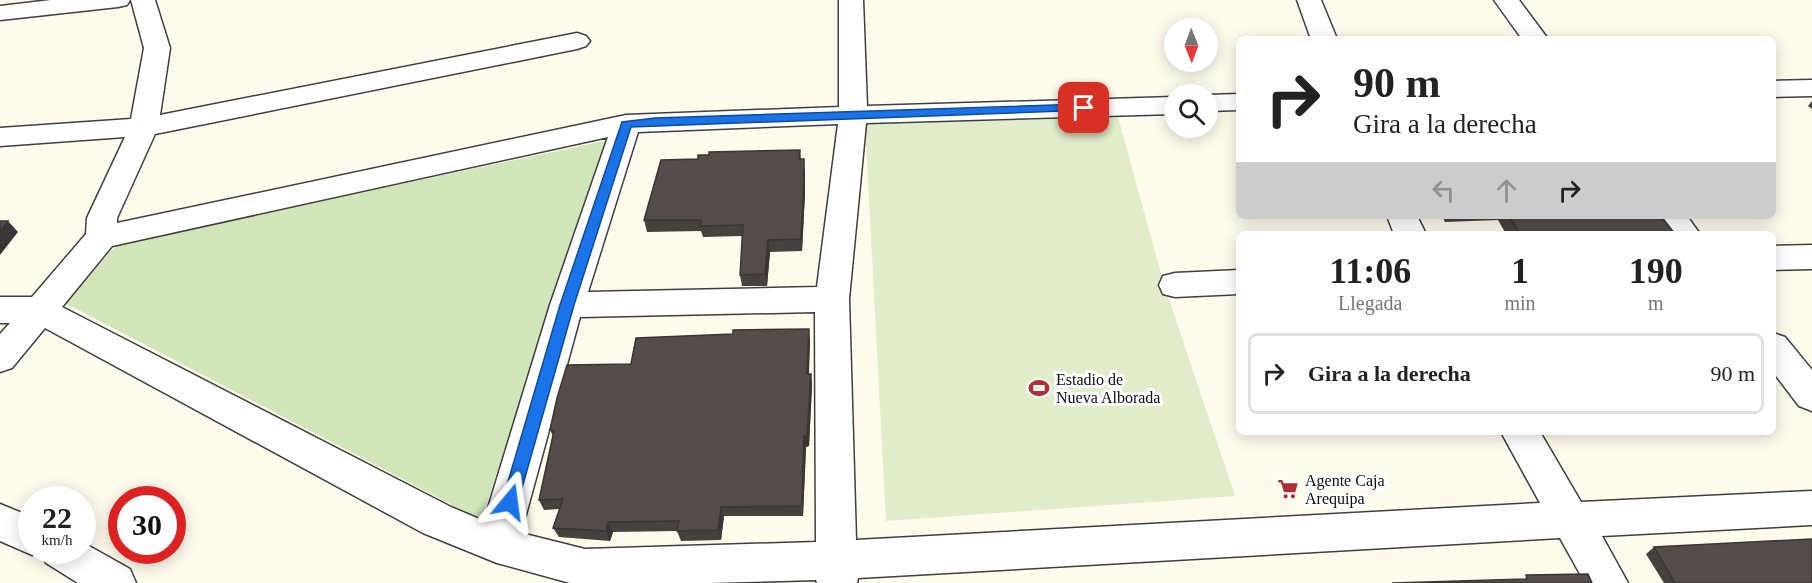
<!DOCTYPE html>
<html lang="es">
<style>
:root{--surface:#fff;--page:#f6f6f6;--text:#222;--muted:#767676;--line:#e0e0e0}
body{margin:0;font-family:"Times New Roman",serif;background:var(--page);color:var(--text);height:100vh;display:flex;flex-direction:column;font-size:22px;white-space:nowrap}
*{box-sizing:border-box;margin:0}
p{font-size:20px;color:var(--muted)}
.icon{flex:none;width:33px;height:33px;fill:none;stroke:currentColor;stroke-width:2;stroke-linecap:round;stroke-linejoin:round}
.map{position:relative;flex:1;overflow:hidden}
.side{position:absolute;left:1236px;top:231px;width:540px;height:204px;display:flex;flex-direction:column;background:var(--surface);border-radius:9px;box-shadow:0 3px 15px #0003}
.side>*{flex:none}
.hud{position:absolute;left:1236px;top:36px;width:540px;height:183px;border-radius:9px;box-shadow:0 3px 15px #0003;background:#fff;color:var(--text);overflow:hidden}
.needle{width:39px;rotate:179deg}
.controls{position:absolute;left:1164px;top:18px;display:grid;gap:12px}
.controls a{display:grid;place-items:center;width:54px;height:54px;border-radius:50%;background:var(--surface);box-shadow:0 3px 15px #0003;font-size:30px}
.speed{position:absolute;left:18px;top:486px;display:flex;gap:12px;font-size:30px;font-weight:700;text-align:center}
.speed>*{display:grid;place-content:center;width:78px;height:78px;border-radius:50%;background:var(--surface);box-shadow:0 3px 15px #0003;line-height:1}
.speed small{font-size:15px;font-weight:400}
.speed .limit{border:9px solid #d22;background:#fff;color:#111}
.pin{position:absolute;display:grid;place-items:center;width:51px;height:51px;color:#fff;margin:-26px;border-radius:12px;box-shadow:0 3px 9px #0006}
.me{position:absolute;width:66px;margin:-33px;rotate:16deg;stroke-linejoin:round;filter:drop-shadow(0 0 4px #0008)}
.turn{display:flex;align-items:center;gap:21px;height:126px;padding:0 18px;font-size:27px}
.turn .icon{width:78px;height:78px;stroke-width:2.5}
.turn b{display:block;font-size:42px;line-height:51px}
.lanes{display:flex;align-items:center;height:57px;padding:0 18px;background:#0003;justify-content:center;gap:30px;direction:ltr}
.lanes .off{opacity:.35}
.eta{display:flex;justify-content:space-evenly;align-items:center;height:102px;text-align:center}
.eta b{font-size:36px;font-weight:700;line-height:42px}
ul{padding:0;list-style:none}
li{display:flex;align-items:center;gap:18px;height:81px;margin:0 12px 9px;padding:0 6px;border:3px solid var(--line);border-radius:9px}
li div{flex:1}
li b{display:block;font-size:22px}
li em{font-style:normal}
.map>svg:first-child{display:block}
.green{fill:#d0e5b8}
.pitch{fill:#e1edca}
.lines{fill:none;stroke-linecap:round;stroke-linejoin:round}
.street-casing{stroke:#3f3f3f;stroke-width:3}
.street{fill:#fff;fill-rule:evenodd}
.wall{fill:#48423f}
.shaded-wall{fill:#3b3633}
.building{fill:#544d49;stroke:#3b3633;stroke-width:1.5}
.route{fill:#1a73e8;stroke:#114b97;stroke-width:1.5}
.labels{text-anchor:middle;stroke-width:6;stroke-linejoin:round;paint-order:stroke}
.poi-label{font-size:16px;fill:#0c0c0c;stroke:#fff;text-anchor:start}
</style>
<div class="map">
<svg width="1812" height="583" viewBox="0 0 1812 583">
<rect width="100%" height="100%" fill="#fefaec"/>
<path class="green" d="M 609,140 L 481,520 L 63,302 L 118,244 Z"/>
<path class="pitch" d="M 1118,117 L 1163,281 L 1235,496 L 886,521 L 865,124 Z"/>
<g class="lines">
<g class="street-casing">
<path id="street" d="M 51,0 L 130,0 L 127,5 L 118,7 L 0,20 L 0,6 Z
M 131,0 L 155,0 L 170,48 L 160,115 L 577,33 L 586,36 L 590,41 L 586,46 L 577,49 L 155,134 L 117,218 L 117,223 L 626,115 L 839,107 L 839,0 L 863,0 L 867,106 L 1174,97 L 1174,114 L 866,123 L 849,299 L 856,540 L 1540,503 L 1501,432 L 1540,432 L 1581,502 L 1812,491 L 1812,525 L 1602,536 L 1628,583 L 1585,583 L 1560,538 L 858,578 L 857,583 L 817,583 L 816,580 L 710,583 L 570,583 L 497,563 L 423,533 L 45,328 L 12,368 L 0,372 L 0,334 L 10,323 L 0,323 L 0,297 L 32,297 L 86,234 L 87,218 L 125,137 L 0,146 L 0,128 L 131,119 L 144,48 ZM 838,124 L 817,287 L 588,292 L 638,132 ZM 608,137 L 550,305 L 484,521 L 451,507 L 62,307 L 112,246 ZM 815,312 L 816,542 L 585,549 L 521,533 L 580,317 Z
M 1297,0 L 1321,0 L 1337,39 L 1311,39 Z
M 1494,0 L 1519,0 L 1548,39 L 1522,39 Z
M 1812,80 L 1812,96 L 1773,97 L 1773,81 Z
M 1239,94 L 1239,110 L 1208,111 L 1208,95 Z
M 1387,216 L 1417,216 L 1426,234 L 1394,234 Z
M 1655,216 L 1687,216 L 1700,234 L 1667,234 Z
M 1812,245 L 1812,269 L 1773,270 L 1773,246 Z
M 1239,270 L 1239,294 L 1175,297 L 1163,294 L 1159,285 L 1163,276 L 1175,273 Z
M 1773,333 L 1785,337 L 1812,370 L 1812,411 L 1799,406 L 1773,372 Z
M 0,504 L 32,517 L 32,550 L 82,550 L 82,542 L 130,569 L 136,583 L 78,583 L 46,563 L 41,552 L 32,555 L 0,541 Z"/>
</g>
<use href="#street" class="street"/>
</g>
<path class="wall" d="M 1812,101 L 1812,109 L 1808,106 Z
M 800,150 L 801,159 L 805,171 L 805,193 L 802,251 L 770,252 L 767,286 L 742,286 L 740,275 L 742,236 L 703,237 L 701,231 L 647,232 L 644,220 L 698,159 Z
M 1442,216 L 1661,216 L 1675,234 L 1506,234 L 1498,220 L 1445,222 Z
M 810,340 L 809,374 L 811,374 L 812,385 L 809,446 L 806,447 L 803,516 L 724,516 L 721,540 L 681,541 L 677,531 L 613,532 L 610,541 L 559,537 L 553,528 L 560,509 L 544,510 L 539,500 L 553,436 L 550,430 L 631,364 Z
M 1654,547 L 1812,583 L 1664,583 L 1646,554 Z"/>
<path class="shaded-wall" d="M 804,159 L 805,193 L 802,251 L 801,239 Z
M 8,221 L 18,232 L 0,255 L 0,231 Z
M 768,240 L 770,252 L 767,286 L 765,274 Z
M 809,329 L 810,340 L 808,385 L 807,374 Z
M 811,374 L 812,385 L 809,446 L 806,447 L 803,516 L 802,506 L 804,436 Z
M 721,507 L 724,516 L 721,540 L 718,530 Z
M 608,522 L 613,532 L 610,541 L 606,531 Z"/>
<path class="building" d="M 800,150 L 799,159 L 804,159 L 804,181 L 801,239 L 768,240 L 765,274 L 740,275 L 743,225 L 700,226 L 701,220 L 644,220 L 661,160 L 698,159 L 698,155 L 709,155 L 709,152 Z
M 1509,216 L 1661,216 L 1675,234 L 1520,234 Z
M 0,221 L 8,221 L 0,231 Z
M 809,329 L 807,374 L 811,374 L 807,436 L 804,436 L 802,506 L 721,507 L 718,530 L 677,531 L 679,521 L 608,522 L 606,531 L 553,528 L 563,499 L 539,500 L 554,431 L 550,430 L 557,398 L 567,365 L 631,364 L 636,338 L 733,334 L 733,330 Z
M 1812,539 L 1812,583 L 1675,583 L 1654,547 Z
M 1588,574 L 1592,583 L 1392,583 L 1527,579 L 1526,575 Z"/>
<path class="route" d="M 1084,104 L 1089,105 L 1089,110 L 631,127 L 574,305 L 518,502 L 516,507 L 510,509 L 504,507 L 502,502 L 560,305 L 622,122 L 655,118 Z"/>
<defs>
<g id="stadium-bare" transform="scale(1.62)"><path d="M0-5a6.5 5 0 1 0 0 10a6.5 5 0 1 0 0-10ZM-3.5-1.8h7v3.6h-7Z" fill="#b12e35" stroke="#fff" stroke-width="2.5" paint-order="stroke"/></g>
<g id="supermarket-bare" transform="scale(1.62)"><path d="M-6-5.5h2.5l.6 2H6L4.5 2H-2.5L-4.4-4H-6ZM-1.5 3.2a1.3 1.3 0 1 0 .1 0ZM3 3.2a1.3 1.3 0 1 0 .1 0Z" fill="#b12e35" stroke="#fff" stroke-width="2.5" paint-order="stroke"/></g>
</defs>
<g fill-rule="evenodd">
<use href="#stadium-bare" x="1039" y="388"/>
<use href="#supermarket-bare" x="1288" y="489"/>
</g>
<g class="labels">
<g class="poi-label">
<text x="1056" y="385">Estadio de<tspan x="1056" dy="18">Nueva Alborada</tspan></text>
<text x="1305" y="486">Agente Caja<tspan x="1305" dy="18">Arequipa</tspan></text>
</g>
</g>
</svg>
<div class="controls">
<a><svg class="needle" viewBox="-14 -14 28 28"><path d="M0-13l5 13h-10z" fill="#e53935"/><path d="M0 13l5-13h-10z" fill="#767676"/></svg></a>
<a><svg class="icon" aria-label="search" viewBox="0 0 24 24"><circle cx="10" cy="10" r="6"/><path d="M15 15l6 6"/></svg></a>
</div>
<div class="speed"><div>22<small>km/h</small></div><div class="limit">30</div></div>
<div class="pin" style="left:1084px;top:108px;background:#d93025"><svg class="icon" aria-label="arrive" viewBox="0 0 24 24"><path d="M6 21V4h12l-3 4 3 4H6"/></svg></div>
<svg class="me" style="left:510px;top:502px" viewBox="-20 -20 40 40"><path d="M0-17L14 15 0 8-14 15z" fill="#1a73e8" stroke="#fff" stroke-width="4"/></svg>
<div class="hud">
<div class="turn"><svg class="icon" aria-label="right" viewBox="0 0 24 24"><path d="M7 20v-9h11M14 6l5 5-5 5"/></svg><div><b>90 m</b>Gira a la derecha</div></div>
<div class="lanes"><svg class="icon off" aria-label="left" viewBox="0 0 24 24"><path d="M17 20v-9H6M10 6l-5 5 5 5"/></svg><svg class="icon off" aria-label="ahead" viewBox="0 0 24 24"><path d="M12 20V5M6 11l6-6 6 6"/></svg><svg class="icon" aria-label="right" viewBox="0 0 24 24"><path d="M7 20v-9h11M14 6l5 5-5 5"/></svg></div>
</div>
<section class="side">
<div class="eta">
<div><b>11:06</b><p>Llegada</p></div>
<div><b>1</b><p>min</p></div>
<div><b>190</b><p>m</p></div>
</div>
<ul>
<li><svg class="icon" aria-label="right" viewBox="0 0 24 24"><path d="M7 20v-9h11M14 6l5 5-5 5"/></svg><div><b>Gira a la derecha</b></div><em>90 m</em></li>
</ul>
</section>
</div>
